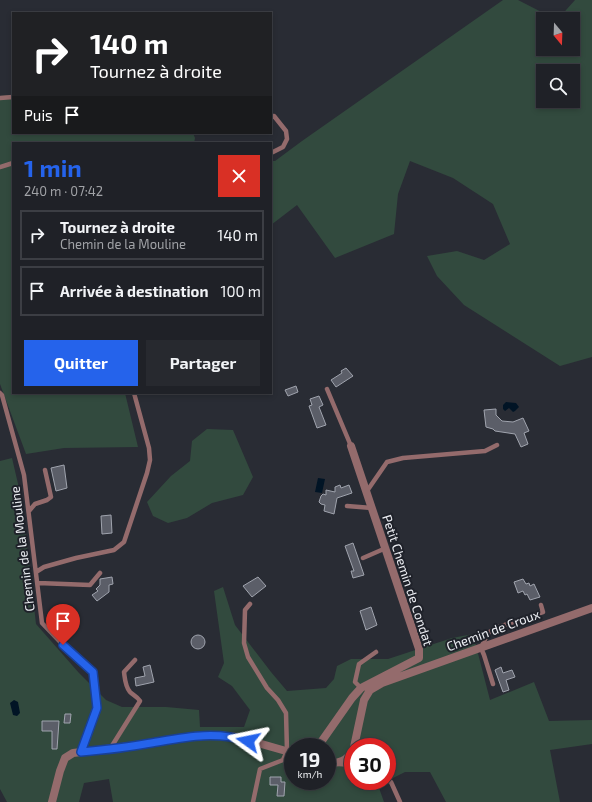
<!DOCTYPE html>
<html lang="fr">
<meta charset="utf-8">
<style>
:root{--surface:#1f2127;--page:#27292f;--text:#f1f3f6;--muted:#a1a3a7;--line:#3c3e44;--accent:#2563eb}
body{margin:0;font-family:"Exo 2",sans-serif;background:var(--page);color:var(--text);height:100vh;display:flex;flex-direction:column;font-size:15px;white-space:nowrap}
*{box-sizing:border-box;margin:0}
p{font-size:13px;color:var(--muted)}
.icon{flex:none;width:22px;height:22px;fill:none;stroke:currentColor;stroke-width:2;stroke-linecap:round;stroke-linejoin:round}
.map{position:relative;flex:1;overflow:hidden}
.panel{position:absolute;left:12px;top:142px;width:260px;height:252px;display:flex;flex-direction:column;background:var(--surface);border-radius:0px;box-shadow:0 2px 6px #0003,0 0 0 1px var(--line)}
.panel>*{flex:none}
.guide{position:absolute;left:12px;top:12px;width:260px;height:122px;border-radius:0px;box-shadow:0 2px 6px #0003,0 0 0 1px var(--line);background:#202124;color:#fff;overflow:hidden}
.needle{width:26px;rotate:161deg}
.fabs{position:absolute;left:536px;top:12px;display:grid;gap:8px}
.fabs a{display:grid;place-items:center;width:44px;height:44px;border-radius:0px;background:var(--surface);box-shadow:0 2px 6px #0003,0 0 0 1px var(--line);font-size:20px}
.speed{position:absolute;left:284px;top:738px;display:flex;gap:8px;font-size:20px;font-weight:700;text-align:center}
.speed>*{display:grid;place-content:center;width:52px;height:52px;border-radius:50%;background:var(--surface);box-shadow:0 2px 6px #0003,0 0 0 1px var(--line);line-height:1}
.speed small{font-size:10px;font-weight:400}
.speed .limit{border:6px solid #d22;background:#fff;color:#111}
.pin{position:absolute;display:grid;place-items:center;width:34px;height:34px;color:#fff;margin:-41px -17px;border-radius:50% 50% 50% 0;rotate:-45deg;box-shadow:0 0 4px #0007}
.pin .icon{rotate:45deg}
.me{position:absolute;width:44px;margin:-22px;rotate:282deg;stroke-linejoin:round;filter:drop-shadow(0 0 3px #0008)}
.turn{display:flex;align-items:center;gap:14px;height:84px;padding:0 12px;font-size:18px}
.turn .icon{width:52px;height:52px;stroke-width:2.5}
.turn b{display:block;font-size:28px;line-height:34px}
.then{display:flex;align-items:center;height:38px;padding:0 12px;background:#0003;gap:8px;font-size:15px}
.round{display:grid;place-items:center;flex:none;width:42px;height:42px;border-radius:0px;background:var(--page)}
.summary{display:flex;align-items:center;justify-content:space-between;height:68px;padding:0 12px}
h1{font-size:24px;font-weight:700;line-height:30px;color:var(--accent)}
.button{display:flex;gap:8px;margin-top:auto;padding:8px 12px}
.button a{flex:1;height:46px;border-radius:0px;background:var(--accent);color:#fff;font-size:16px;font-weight:700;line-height:46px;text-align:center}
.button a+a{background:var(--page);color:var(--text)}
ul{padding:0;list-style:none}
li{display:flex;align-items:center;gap:12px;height:50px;margin:0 8px 6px;padding:0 4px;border:2px solid var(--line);border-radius:0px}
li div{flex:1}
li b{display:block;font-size:15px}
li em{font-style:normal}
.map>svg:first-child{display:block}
.green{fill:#324a3e;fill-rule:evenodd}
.water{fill:#011425}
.building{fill:#5b5e68;stroke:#a0a4ae}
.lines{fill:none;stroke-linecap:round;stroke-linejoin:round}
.service{stroke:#946b6c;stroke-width:4.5}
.minor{stroke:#946b6c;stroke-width:8}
.route-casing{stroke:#184099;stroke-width:10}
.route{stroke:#2563eb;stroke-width:7}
.labels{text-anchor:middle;stroke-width:4;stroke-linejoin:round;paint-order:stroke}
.street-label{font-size:13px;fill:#eceef3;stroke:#1f222a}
</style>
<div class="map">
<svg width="592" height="802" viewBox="0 0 592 802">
<rect width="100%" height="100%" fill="#292c34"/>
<path class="green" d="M 503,0 L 518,0 L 555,19 L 543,19 L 543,49 L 573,49 L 573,19 L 558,19 L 575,0 L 592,0 L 592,357 L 560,366 L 464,305 L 437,276 L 427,256 L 457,251 L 484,260 L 510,244 L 493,204 L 453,178 L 410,161 L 398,194 L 394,234 L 335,258 L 297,205 L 271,225 L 271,161 L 275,161 L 302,141 ZM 543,71 L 573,71 L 573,101 L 543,101 Z
M 13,95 L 13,133 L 193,133 L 195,138 L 194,143 L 13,143 L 13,393 L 125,393 L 138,447 L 64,448 L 26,454 L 0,384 L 0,96 Z
M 207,429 L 233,430 L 253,477 L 243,495 L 212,503 L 187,518 L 168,523 L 153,516 L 147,502 L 171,476 L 190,461 L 192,441 Z
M 12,458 L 22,501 L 36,624 L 79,673 L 106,700 L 122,707 L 166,707 L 199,710 L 200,727 L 244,727 L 250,710 L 232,686 L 218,677 L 224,663 L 214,591 L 223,587 L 235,625 L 271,672 L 287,691 L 326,688 L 334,679 L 337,666 L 351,659 L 388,659 L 452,638 L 473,634 L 490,700 L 534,682 L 549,721 L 592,720 L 592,744 L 550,750 L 560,802 L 446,802 L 430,772 L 405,772 L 387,781 L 387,747 L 353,747 L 353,781 L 386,781 L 378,785 L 384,802 L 113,802 L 109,779 L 84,783 L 79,802 L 7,802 L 0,789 L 0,461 ZM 293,747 L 327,747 L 327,781 L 293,781 Z"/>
<path class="water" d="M 506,402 L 516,403 L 519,407 L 515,411 L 513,412 L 509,408 L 505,411 L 503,409 L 503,405 Z
M 318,478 L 325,479 L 322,493 L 315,492 Z
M 14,700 L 18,702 L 20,713 L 17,716 L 13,715 L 10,703 Z"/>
<path class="building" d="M 346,368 L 353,376 L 336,387 L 331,380 L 342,373 L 341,371 Z
M 296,386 L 298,392 L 288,396 L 285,390 Z
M 319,396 L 323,405 L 319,407 L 326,425 L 317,428 L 309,406 L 312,405 L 310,399 Z
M 496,409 L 496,415 L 502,421 L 513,422 L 523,418 L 529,431 L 524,433 L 528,444 L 521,447 L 515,434 L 495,431 L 493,429 L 486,427 L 484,410 Z
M 64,465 L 67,488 L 56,491 L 51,468 Z
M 340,485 L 341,488 L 349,485 L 352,493 L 337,498 L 334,514 L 324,511 L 325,505 L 321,504 L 319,502 L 321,496 L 323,494 L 326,495 L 326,490 L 335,492 L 335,487 Z
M 111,515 L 112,533 L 102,534 L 101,516 Z
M 353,543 L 364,575 L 353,578 L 351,571 L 354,571 L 345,546 Z
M 112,577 L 113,584 L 109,585 L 109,592 L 97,601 L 92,595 L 98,591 L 96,589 L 100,585 L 100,579 Z
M 258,577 L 266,586 L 252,597 L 243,586 Z
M 523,579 L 526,584 L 529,583 L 530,586 L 534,584 L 540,597 L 530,600 L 527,594 L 525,595 L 523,591 L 518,593 L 514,582 Z
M 371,607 L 377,625 L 366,630 L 360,611 Z
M191 642a7 7 0 1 1 14 0a7 7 0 1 1-14 0Z
M 150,665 L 154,682 L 136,686 L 135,678 L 145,676 L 143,667 Z
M 501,667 L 503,673 L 512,670 L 515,677 L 506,680 L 509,690 L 503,692 L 495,670 Z
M 65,714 L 71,714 L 70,723 L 64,723 Z
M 42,721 L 59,721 L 57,749 L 52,749 L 52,731 L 42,731 Z
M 270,777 L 281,777 L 281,782 L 285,782 L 284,796 L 277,796 L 278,785 L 270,785 Z"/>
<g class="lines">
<path class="service" d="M 0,98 L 13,97
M 271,117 L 274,116 L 286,131 L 287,139 L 283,147 L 271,153
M 0,167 L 13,163
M 327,389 L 351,446
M 0,393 L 2,395 L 24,475 L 42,623 L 63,645 L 93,672 L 97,708 L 81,752
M 367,491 L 387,462 L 403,458 L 485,451 L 497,445
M 347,506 L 372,508
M 29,511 L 35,504 L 47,500 L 51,497 L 45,470
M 363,558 L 386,548
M 36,572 L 44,567 L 76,558 L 114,550 L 124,542 L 147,473 L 150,460 L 149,448 L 134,393
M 38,583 L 90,585 L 100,573
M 250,604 L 245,610 L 244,643 L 248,657 L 267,688 L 278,700 L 286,713 L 287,751 L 283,760 L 260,769 L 253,802
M 493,684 L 484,655 L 481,648 L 488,633 L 496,628 L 543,612 L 541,605
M 361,688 L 355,682 L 359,664 L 376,652
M 110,749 L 140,701 C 137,696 133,695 130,692 C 125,686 125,679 124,672 L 135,660
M 339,764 L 353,765
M 387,780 L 391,782 L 400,802"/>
<path class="minor" d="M 319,747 L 319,745 L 352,698 L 361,688 L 419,658 L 419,649 L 351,446
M 354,747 L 364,700 L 370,690 L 382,683 L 592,608
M 327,762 C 337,765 349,760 353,749
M 52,802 L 60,771 L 65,758 L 73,753 L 139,745 L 194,736 L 216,735 L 237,737 L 293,753"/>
</g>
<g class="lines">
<g class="route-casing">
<path id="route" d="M 63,645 L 93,672 L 97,708 L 81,752 C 103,750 124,748 145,744 C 182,738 212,730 248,741"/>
</g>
<use href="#route" class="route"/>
</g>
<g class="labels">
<g class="street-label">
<text transform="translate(22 549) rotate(-97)" y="5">Chemin de la Mouline</text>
<text transform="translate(408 580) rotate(72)" y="5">Petit Chemin de Condat</text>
<text transform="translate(493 630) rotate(-20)" y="5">Chemin de Croux</text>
</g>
</g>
</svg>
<div class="fabs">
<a><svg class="needle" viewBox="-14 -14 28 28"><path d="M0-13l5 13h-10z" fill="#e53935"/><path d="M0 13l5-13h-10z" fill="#a1a3a7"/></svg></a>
<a><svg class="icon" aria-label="search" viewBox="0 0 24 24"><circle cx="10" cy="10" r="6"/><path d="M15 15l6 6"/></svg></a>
</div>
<div class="speed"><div>19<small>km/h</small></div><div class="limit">30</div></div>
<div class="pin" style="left:63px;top:645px;background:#d93025"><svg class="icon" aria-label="arrive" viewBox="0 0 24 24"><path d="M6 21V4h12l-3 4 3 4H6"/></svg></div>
<svg class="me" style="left:248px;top:741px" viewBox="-20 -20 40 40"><path d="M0-17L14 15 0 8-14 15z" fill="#2563eb" stroke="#fff" stroke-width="4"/></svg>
<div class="guide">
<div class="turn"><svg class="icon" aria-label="right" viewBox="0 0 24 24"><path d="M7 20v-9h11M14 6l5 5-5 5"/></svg><div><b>140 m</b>Tournez à droite</div></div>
<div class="then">Puis<svg class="icon" aria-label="arrive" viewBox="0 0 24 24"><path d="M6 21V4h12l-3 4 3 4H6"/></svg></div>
</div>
<section class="panel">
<div class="summary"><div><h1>1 min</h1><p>240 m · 07:42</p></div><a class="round" style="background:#d93025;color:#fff"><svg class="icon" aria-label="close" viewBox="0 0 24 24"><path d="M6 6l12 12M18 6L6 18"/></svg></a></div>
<ul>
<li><svg class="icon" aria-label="right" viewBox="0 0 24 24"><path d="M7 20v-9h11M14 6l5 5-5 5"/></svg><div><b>Tournez à droite</b><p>Chemin de la Mouline</p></div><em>140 m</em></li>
<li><svg class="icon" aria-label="arrive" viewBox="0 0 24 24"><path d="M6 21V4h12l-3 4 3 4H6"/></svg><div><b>Arrivée à destination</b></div><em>100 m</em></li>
</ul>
<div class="button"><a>Quitter</a><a>Partager</a></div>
</section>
</div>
